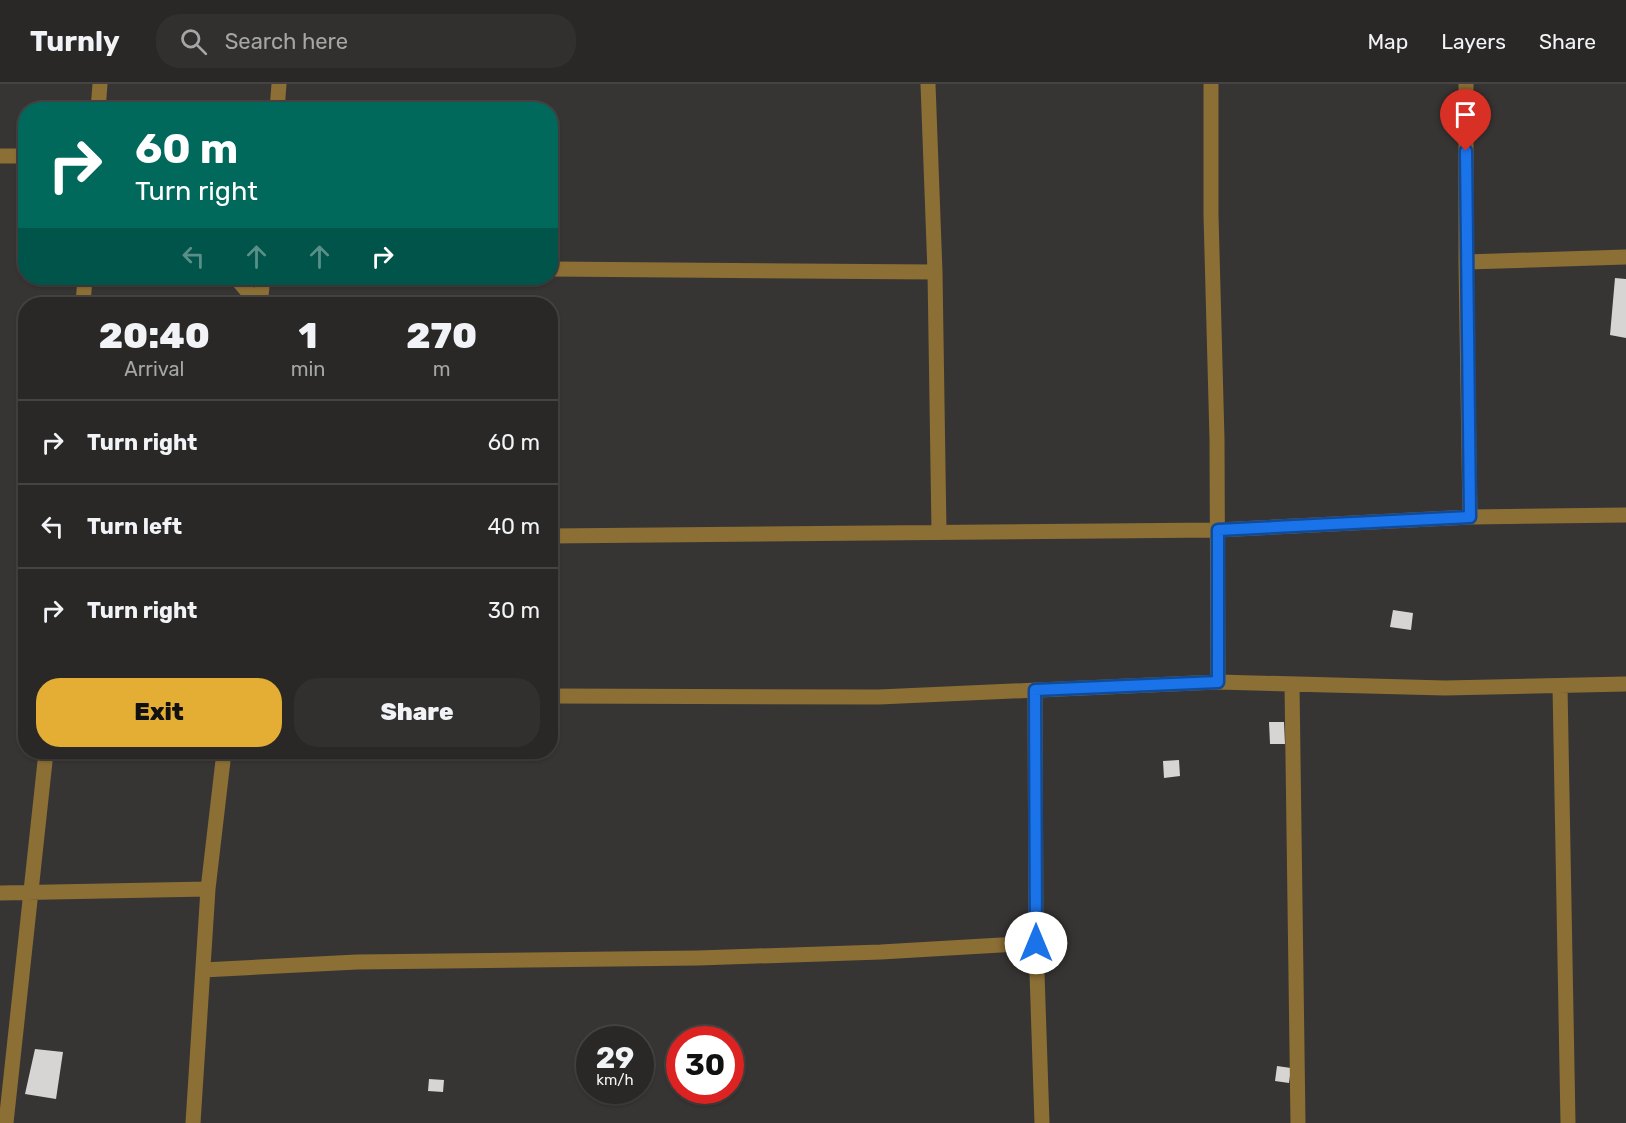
<!DOCTYPE html>
<style>
:root{--surface:#292826;--page:#31302e;--text:#f1f3f6;--muted:#a5a6a7;--line:#454443;--accent:#e4ae35}
body{margin:0;font-family:Rubik,sans-serif;background:var(--page);color:var(--text);height:100vh;display:flex;flex-direction:column;font-size:22px;white-space:nowrap}
*{box-sizing:border-box;margin:0}
p{font-size:20px;color:var(--muted)}
.icon{flex:none;width:33px;height:33px;fill:none;stroke:currentColor;stroke-width:2;stroke-linecap:round;stroke-linejoin:round}
.map{position:relative;flex:1;overflow:hidden}
.side{position:absolute;left:18px;top:213px;width:540px;height:462px;display:flex;flex-direction:column;background:var(--surface);border-radius:24px;box-shadow:0 2px 4px #0004,0 0 0 2px var(--line)}
.side>*{flex:none}
.banner{position:absolute;left:18px;top:18px;width:540px;height:183px;border-radius:24px;box-shadow:0 2px 4px #0004,0 0 0 2px var(--line);background:#00695c;color:#fff;overflow:hidden}
.speed{position:absolute;left:576px;top:942px;display:flex;gap:12px;font-size:30px;font-weight:700;text-align:center}
.speed>*{display:grid;place-content:center;width:78px;height:78px;border-radius:50%;background:var(--surface);box-shadow:0 2px 4px #0004,0 0 0 2px var(--line);line-height:1}
.speed small{font-size:15px;font-weight:400}
.speed .limit{border:9px solid #d22;background:#fff;color:#111}
.pin{position:absolute;display:grid;place-items:center;width:51px;height:51px;color:#fff;margin:-62px -26px;border-radius:50% 50% 50% 0;rotate:-45deg;box-shadow:0 0 6px #0007}
.pin .icon{rotate:45deg}
.me{position:absolute;width:66px;margin:-33px;rotate:0deg;stroke-linejoin:round;filter:drop-shadow(0 0 4px #0008)}
.turn{display:flex;align-items:center;gap:21px;height:126px;padding:0 18px;font-size:27px}
.turn .icon{width:78px;height:78px;stroke-width:2.5}
.turn b{display:block;font-size:42px;line-height:51px}
.lanes{display:flex;align-items:center;height:57px;padding:0 18px;background:#0003;justify-content:center;gap:30px;direction:ltr}
.lanes .off{opacity:.35}
.eta{display:flex;justify-content:space-evenly;align-items:center;height:102px;text-align:center}
.eta b{font-size:36px;font-weight:800;line-height:42px}
.primary-button{display:flex;gap:12px;margin-top:auto;padding:12px 18px}
.primary-button a{flex:1;height:69px;border-radius:24px;background:var(--accent);color:#111;font-size:24px;font-weight:800;line-height:69px;text-align:center}
.primary-button a+a{background:var(--page);color:var(--text)}
ul{padding:0;list-style:none}
li{display:flex;align-items:center;gap:18px;height:84px;padding:0 18px;border-top:2px solid var(--line)}
li div{flex:1}
li b{display:block;font-size:22px}
li em{font-style:normal}
header{display:flex;align-items:center;gap:36px;box-sizing:border-box;height:84px;padding:0 30px;background:var(--surface);border-bottom:2px solid var(--line)}
header strong{font-size:28px}
nav{display:flex;gap:33px;margin-inline-start:auto;font-size:21px}
.search{width:420px;height:54px;background:var(--page);display:flex;align-items:center;gap:15px;box-sizing:border-box;padding:0 21px;border-radius:24px;color:var(--muted);font-size:22px}
.map>svg:first-child{display:block}
.building{fill:#d7d5d3}
.lines{fill:none;stroke-linecap:round;stroke-linejoin:round}
.minor{stroke:#8c6f35;stroke-width:15}
.route-casing{stroke:#114b97;stroke-width:15}
.route{stroke:#1a73e8;stroke-width:10}
</style>
<header>
<strong>Turnly</strong>
<div class="search"><svg class="icon" aria-label="search" viewBox="0 0 24 24"><circle cx="10" cy="10" r="6"/><path d="M15 15l6 6"/></svg>Search here</div>
<nav><a>Map</a><a>Layers</a><a>Share</a></nav>
</header>
<div class="map">
<svg width="1626" height="1039" viewBox="0 0 1626 1039">
<rect width="100%" height="100%" fill="#373533"/>
<path class="building" d="M 1615,194 L 1626,195 L 1626,254 L 1610,251 Z
M 1393,526 L 1413,529 L 1411,546 L 1390,543 Z
M 1269,638 L 1284,638 L 1285,660 L 1270,660 Z
M 1179,676 L 1180,692 L 1164,694 L 1163,677 Z
M 35,965 L 63,968 L 56,1015 L 25,1010 Z
M 1277,982 L 1291,984 L 1289,999 L 1275,997 Z
M 429,995 L 444,996 L 443,1008 L 428,1007 Z"/>
<g class="lines">
<path class="minor" d="M 928,0 L 935,188 L 939,448
M 1211,0 L 1211,131 L 1217,355 L 1218,598
M 1466,0 L 1466,178 L 1470,433
M 98,26 L 100,0
M 277,26 L 279,0
M 0,72 L 26,72
M 1466,178 L 1626,173
M 550,185 L 935,188
M 236,194 L 258,220
M 83,220 L 85,194
M 260,220 L 263,194
M 550,452 L 1218,446 L 1470,433 L 1626,431
M 1292,600 L 1298,1039
M 1560,602 L 1568,1039
M 1035,606 L 1036,859 L 1042,1039
M 550,612 L 879,613 L 1218,598 L 1445,604 L 1626,600
M 0,809 L 208,805
M 203,886 L 357,878 L 698,874 L 881,868 L 1036,859
M 6,1039 L 46,668
M 193,1039 L 208,805 L 224,668"/>
</g>
<g class="lines">
<g class="route-casing">
<path id="route" d="M 1036,859 L 1035,606 L 1218,598 L 1218,446 L 1470,433 L 1466,67"/>
</g>
<use href="#route" class="route"/>
</g>
</svg>
<div class="speed"><div>29<small>km/h</small></div><div class="limit">30</div></div>
<div class="pin" style="left:1466px;top:67px;background:#d93025"><svg class="icon" aria-label="arrive" viewBox="0 0 24 24"><path d="M6 21V4h12l-3 4 3 4H6"/></svg></div>
<svg class="me" style="left:1036px;top:859px" viewBox="-20 -20 40 40"><circle r="19" fill="#fff"/><path d="M0-13L10 11 0 6-10 11z" fill="#1a73e8"/></svg>
<div class="banner">
<div class="turn"><svg class="icon" aria-label="right" viewBox="0 0 24 24"><path d="M7 20v-9h11M14 6l5 5-5 5"/></svg><div><b>60 m</b>Turn right</div></div>
<div class="lanes"><svg class="icon off" aria-label="left" viewBox="0 0 24 24"><path d="M17 20v-9H6M10 6l-5 5 5 5"/></svg><svg class="icon off" aria-label="ahead" viewBox="0 0 24 24"><path d="M12 20V5M6 11l6-6 6 6"/></svg><svg class="icon off" aria-label="ahead" viewBox="0 0 24 24"><path d="M12 20V5M6 11l6-6 6 6"/></svg><svg class="icon" aria-label="right" viewBox="0 0 24 24"><path d="M7 20v-9h11M14 6l5 5-5 5"/></svg></div>
</div>
<section class="side">
<div class="eta">
<div><b>20:40</b><p>Arrival</p></div>
<div><b>1</b><p>min</p></div>
<div><b>270</b><p>m</p></div>
</div>
<ul>
<li><svg class="icon" aria-label="right" viewBox="0 0 24 24"><path d="M7 20v-9h11M14 6l5 5-5 5"/></svg><div><b>Turn right</b></div><em>60 m</em></li>
<li><svg class="icon" aria-label="left" viewBox="0 0 24 24"><path d="M17 20v-9H6M10 6l-5 5 5 5"/></svg><div><b>Turn left</b></div><em>40 m</em></li>
<li><svg class="icon" aria-label="right" viewBox="0 0 24 24"><path d="M7 20v-9h11M14 6l5 5-5 5"/></svg><div><b>Turn right</b></div><em>30 m</em></li>
</ul>
<div class="primary-button"><a>Exit</a><a>Share</a></div>
</section>
</div>
